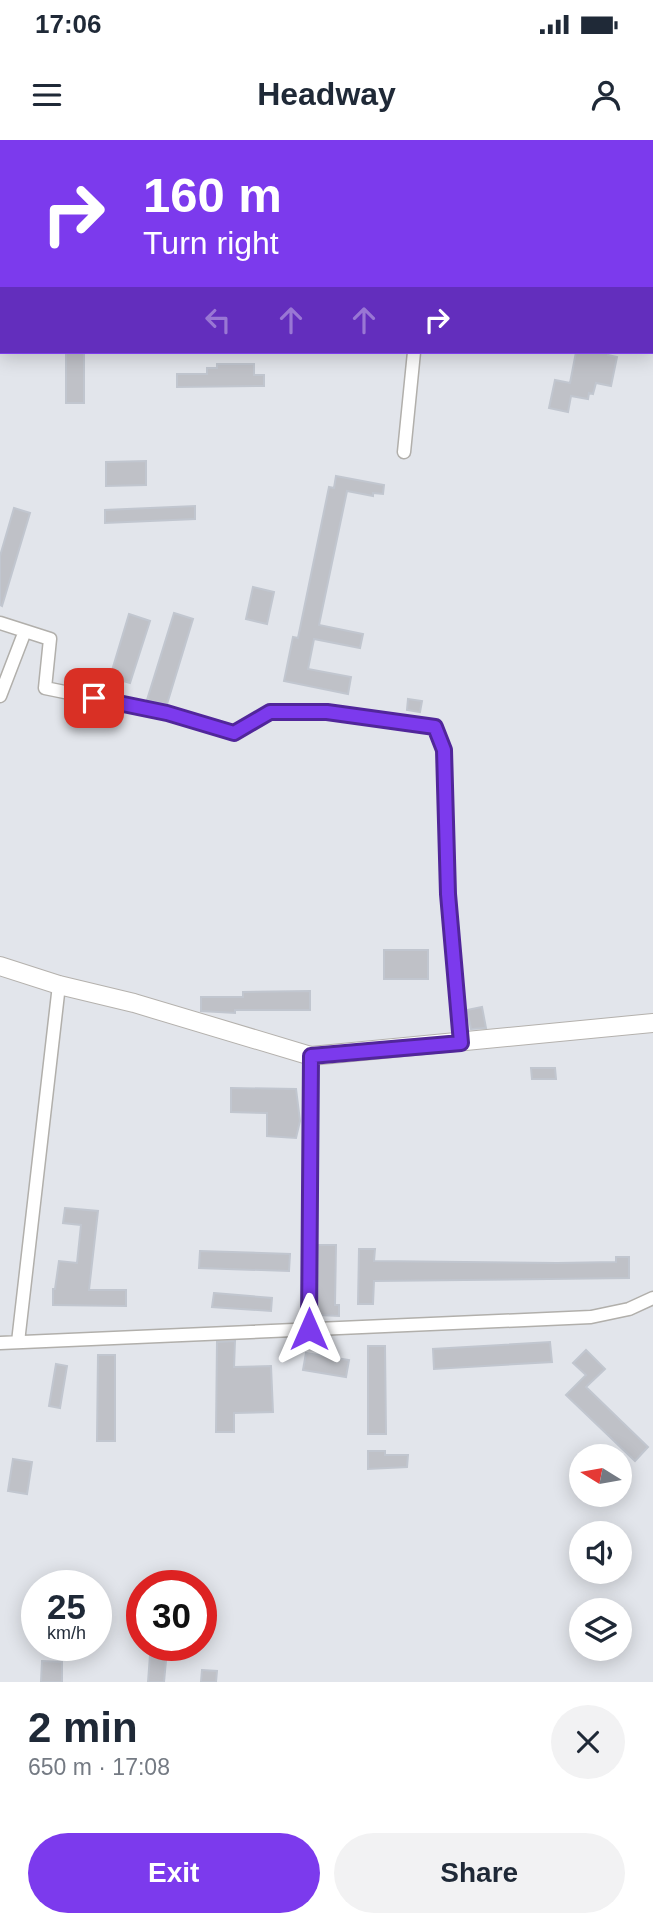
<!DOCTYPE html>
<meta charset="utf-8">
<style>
:root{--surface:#fff;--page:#f2f2f3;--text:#1f2937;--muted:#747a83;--accent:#7c3aed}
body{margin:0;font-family:Helvetica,sans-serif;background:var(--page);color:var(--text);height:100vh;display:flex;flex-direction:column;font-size:26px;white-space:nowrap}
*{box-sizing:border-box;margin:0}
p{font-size:23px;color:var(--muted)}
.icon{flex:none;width:38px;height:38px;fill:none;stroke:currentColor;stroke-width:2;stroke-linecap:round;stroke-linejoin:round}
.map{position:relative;height:1542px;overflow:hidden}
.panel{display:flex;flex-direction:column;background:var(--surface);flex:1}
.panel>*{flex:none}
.banner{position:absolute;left:0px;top:0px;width:654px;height:214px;box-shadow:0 4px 18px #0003;background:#7c3aed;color:#fff;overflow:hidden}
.needle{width:46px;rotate:281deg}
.fabs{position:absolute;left:569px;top:1304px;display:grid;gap:14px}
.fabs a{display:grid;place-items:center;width:63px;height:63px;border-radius:50%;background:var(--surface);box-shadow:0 4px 18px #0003;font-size:35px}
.speed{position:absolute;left:21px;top:1430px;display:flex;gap:14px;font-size:35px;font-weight:700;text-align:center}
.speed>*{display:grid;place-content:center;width:91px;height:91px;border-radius:50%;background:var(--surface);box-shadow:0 4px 18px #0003;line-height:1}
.speed small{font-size:18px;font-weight:400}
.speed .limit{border:10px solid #d22;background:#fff;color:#111}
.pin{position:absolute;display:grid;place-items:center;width:60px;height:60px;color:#fff;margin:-30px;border-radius:14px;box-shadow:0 4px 10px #0006}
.me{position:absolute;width:77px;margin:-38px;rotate:0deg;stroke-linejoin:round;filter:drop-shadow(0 0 5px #0008)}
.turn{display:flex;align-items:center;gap:24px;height:147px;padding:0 28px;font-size:32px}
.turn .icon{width:91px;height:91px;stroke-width:2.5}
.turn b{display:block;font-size:49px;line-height:60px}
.lanes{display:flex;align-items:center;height:66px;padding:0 28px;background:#0003;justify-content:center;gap:35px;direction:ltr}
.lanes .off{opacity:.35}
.round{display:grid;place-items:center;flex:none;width:74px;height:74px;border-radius:37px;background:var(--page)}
.headline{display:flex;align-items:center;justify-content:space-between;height:119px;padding:0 28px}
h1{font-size:42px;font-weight:700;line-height:52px}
.primary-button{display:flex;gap:14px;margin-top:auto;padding:14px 28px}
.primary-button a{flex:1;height:80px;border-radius:42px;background:var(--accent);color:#fff;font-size:28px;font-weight:700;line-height:80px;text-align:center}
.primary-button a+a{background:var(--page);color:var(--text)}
.status{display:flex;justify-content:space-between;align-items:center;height:49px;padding:0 35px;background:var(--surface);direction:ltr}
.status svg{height:19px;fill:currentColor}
header{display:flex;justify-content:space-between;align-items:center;height:91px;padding:0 28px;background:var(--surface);font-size:32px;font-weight:700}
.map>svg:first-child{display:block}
.building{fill:#bfc1c7;stroke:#c1c6cf;stroke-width:2}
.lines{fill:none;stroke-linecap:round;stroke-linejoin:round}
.minor-casing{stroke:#b1afab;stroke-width:15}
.secondary-casing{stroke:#b4b1ad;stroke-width:20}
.minor{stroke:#fff;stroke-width:12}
.secondary{stroke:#fff;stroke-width:18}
.route-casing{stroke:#51269a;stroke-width:18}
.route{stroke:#7c3aed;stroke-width:12}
</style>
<div class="status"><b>17:06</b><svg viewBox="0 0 49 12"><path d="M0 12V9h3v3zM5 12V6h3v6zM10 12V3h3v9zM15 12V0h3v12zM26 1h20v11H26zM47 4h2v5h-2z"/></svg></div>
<header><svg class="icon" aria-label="menu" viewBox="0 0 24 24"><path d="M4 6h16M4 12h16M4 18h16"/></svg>Headway<svg class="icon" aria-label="person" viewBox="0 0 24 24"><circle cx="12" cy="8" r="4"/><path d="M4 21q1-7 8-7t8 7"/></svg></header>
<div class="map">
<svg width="653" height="1542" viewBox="0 0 653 1542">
<rect width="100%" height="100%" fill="#e2e5eb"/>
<path class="building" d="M 66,212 L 84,212 L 84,263 L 66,263 Z
M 576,212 L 609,212 L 608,215 L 617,217 L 611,246 L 596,243 L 593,254 L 589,253 L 588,259 L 571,256 L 568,272 L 549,268 L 555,240 L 570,243 Z
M 217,224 L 254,224 L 254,235 L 264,235 L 264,246 L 177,247 L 177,234 L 207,234 L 207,228 L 217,228 Z
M 146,321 L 146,345 L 106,346 L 106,322 Z
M 336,336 L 384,345 L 383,354 L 373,353 L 373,356 L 347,351 L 319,485 L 363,494 L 360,508 L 314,499 L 308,529 L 351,537 L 348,554 L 284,541 L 293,497 L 298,498 L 329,347 L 334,348 Z
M 195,366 L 195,379 L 105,383 L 105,370 Z
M 14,368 L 30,373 L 2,466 L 0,465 L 0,416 Z
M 253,447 L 274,452 L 267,484 L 246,479 Z
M 174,473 L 193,479 L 167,564 L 147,560 Z
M 129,474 L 150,481 L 130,543 L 110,537 Z
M 408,559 L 422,561 L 420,572 L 407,570 Z
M 384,810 L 428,810 L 428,839 L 384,839 Z
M 310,851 L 310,870 L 235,870 L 235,873 L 201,871 L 201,857 L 243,857 L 243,852 Z
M 482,867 L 486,888 L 471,889 L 467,870 Z
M 531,928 L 555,928 L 556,939 L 532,939 Z
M 231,948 L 296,949 L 300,981 L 296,998 L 267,996 L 267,973 L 231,972 Z
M 65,1068 L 98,1071 L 89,1150 L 126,1150 L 126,1166 L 53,1165 L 53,1149 L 55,1149 L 59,1121 L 77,1123 L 81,1085 L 63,1083 Z
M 318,1105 L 336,1105 L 335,1165 L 339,1165 L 339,1176 L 318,1175 Z
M 359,1109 L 375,1109 L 374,1121 L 557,1123 L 616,1122 L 616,1117 L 629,1117 L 629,1138 L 374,1141 L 373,1164 L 358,1164 Z
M 200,1111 L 290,1114 L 289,1131 L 199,1128 Z
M 214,1153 L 272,1158 L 271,1171 L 212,1167 Z
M 235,1201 L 234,1227 L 271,1226 L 273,1272 L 234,1273 L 234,1292 L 216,1292 L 217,1202 Z
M 550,1202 L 552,1222 L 434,1229 L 433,1209 Z
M 368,1206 L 385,1206 L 386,1294 L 368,1294 Z
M 586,1210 L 605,1229 L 586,1247 L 648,1307 L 635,1321 L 566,1255 L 586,1235 L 573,1223 Z
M 306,1213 L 349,1220 L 346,1237 L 303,1230 Z
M 98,1215 L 115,1215 L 115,1301 L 97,1301 Z
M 56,1224 L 67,1226 L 60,1268 L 49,1266 Z
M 368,1311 L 385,1311 L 385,1315 L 408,1315 L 407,1327 L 368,1329 Z
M 13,1319 L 32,1322 L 27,1354 L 8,1351 Z
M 154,1508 L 167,1510 L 164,1542 L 148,1542 L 150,1515 L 154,1515 Z
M 42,1521 L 62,1522 L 62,1542 L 41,1542 Z
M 202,1530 L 217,1531 L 216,1542 L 201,1542 Z"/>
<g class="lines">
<g class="minor-casing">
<path id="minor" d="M 433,2 L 433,0
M 404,312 L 414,212
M 0,483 L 50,499 L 45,548 L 167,573 L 234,592 L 270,572 L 326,572 L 435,587 L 444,610 L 448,754 L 461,903
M 0,556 L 25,491
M 309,1189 L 311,916
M 18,1202 L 59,845
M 0,1203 L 591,1177 L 629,1169 L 653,1158"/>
</g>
<g class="secondary-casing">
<path id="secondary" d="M 0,826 L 59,845 L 134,863 L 311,916 L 653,883"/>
</g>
<use href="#minor" class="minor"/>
<use href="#secondary" class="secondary"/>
</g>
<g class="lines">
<g class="route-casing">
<path id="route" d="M 94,558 L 167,573 L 234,593 L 270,572 L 327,572 L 435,587 L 444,610 L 448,754 L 461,903 L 311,916 L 309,1189"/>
</g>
<use href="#route" class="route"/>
</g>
</svg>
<div class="fabs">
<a><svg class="needle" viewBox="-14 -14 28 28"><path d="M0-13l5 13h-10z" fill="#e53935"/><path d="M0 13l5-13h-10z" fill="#747a83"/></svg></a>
<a><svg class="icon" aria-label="sound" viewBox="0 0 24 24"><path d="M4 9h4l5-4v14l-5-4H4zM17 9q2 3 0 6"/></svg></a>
<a><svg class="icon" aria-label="layers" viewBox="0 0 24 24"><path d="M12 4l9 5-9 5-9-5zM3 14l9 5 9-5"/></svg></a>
</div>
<div class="speed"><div>25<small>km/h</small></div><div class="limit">30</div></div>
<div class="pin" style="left:94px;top:558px;background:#d93025"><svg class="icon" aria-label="arrive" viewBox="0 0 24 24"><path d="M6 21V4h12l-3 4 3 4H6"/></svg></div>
<svg class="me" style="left:309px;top:1189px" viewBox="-20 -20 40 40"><path d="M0-17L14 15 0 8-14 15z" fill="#7c3aed" stroke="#fff" stroke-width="4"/></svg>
<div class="banner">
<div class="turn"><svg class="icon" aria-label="right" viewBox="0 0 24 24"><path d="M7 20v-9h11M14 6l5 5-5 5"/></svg><div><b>160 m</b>Turn right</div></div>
<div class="lanes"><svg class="icon off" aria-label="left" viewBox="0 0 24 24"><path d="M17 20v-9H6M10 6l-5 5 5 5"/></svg><svg class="icon off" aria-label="ahead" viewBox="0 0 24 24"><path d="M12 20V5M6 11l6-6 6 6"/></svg><svg class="icon off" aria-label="ahead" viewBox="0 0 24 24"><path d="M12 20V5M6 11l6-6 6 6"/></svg><svg class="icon" aria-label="right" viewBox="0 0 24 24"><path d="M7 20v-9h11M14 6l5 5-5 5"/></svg></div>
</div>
</div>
<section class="panel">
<div class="headline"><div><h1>2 min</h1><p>650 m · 17:08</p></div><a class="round"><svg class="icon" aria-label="close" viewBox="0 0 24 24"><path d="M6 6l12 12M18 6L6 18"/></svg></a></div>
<div class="primary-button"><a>Exit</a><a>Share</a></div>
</section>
